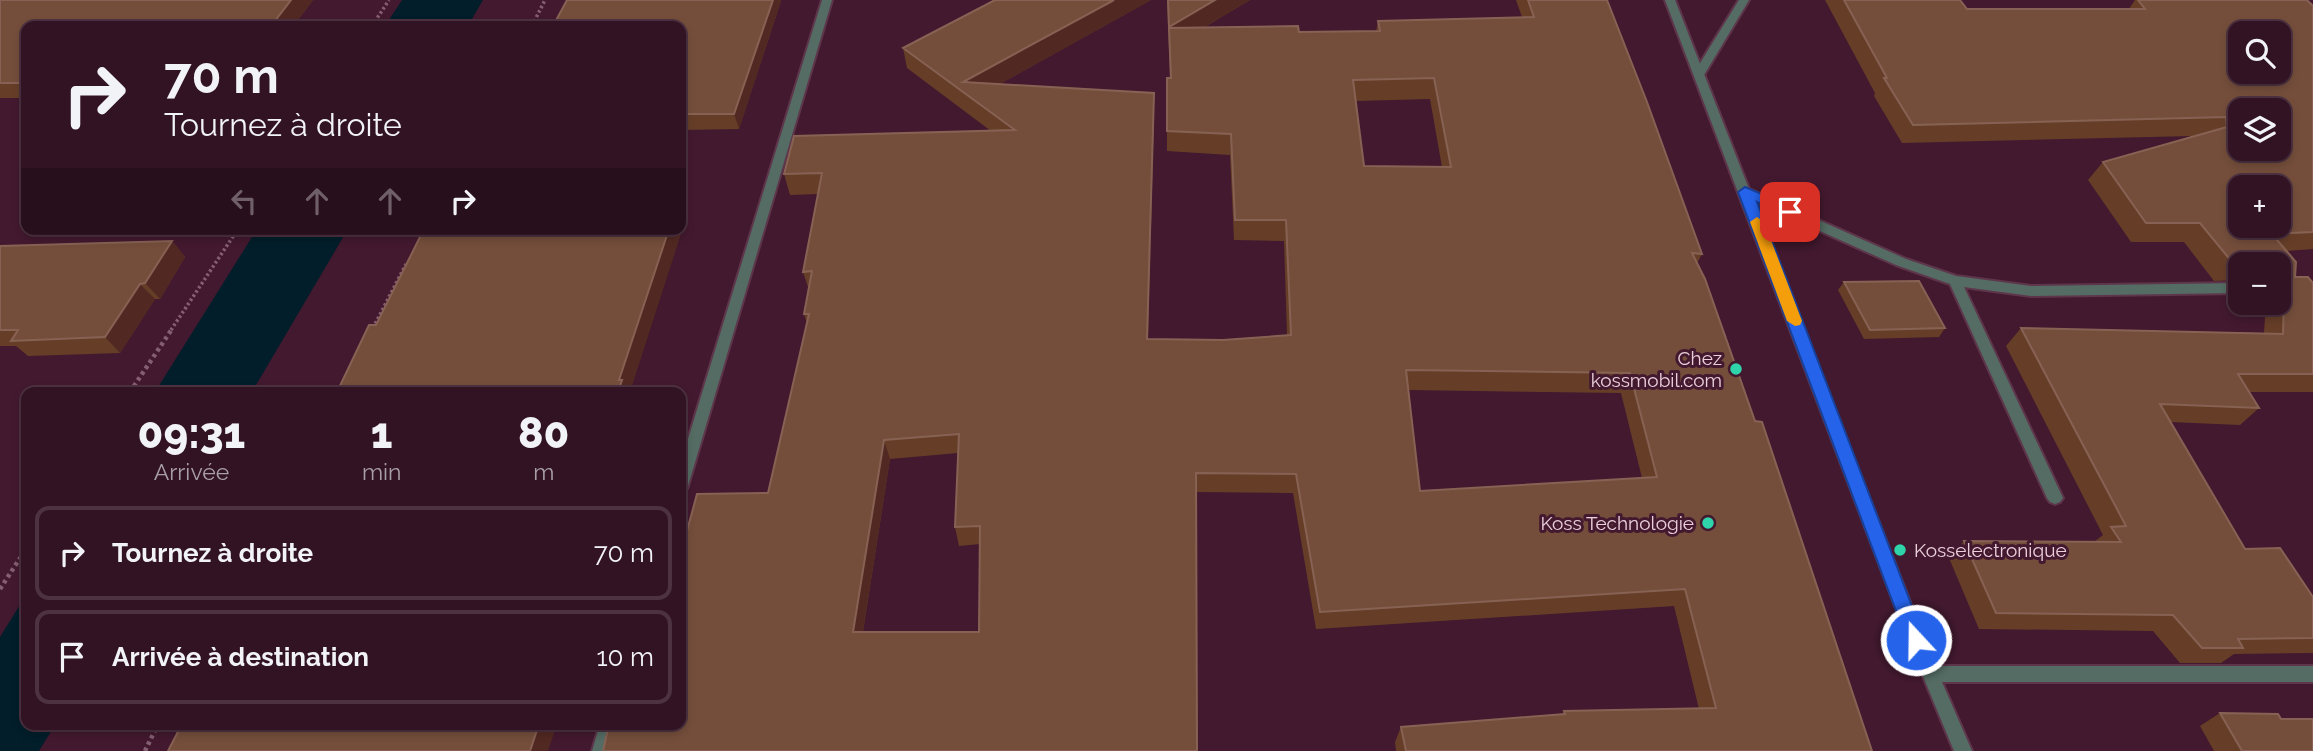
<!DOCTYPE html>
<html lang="fr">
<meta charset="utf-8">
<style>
:root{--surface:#321323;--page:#3d2030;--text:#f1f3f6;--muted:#a89ea6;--line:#4d3241}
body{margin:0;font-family:Raleway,sans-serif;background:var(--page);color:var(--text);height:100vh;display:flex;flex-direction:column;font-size:26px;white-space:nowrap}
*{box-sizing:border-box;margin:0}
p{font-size:23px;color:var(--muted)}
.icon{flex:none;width:38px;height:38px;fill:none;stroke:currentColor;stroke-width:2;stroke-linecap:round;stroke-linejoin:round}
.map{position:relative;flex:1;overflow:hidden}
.panel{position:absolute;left:21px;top:387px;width:665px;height:343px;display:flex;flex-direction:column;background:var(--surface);border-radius:14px;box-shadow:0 4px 10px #0003,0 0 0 2px var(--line)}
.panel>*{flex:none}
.hud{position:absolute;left:21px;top:21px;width:665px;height:214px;border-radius:14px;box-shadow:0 4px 10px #0003,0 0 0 2px var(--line);background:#321323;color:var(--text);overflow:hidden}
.controls{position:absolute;left:2228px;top:21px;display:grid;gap:14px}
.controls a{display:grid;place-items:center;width:63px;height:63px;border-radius:14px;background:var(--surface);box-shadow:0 4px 10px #0003,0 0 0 2px var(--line);font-size:35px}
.pin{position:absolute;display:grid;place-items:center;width:60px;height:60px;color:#fff;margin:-30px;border-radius:14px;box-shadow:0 4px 10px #0006}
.me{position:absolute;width:77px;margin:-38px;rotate:339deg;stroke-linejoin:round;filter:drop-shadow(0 0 5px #0008)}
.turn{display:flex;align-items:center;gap:24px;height:147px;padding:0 28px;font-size:32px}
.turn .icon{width:91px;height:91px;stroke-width:2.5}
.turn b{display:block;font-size:49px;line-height:60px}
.lanes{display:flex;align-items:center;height:66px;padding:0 28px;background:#0003;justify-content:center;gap:35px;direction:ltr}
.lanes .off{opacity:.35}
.eta{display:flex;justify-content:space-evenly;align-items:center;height:119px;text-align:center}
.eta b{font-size:42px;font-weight:800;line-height:49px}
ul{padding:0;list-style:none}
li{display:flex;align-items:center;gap:21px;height:94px;margin:0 14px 10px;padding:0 14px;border:4px solid var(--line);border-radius:14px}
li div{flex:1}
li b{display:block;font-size:26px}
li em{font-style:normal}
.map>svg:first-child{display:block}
.water{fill:#021e2a}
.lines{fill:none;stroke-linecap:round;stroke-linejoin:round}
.service-casing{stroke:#5e364b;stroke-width:4}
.minor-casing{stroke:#5e364b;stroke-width:4}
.path-far1{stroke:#845f71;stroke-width:3.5;stroke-dasharray:2.5 2.5;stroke-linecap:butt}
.path{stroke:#845f71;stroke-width:4.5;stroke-dasharray:3.5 3.5;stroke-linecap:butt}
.service{fill:#546c63;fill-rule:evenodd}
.minor{fill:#546c63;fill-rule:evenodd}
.wall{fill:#663e28;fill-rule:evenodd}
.shaded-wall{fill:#522922}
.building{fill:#744e3b;stroke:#876254;stroke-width:2;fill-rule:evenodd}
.route{fill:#2563eb;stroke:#184099;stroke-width:2}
.slow{fill:#f59e0b}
.poi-dot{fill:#2fd4aa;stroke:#43192f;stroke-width:2.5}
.labels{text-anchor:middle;stroke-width:6;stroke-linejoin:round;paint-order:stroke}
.poi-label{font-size:19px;fill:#ebcfdb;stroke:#43192f;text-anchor:end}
</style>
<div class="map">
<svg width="2313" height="751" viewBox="0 0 2313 751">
<rect width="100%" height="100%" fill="#43192f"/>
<path class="water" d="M 402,0 L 483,0 L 468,26 L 385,26 Z
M 257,229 L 348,229 L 252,392 L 155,392 Z
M 26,595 L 26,724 L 55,725 L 39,751 L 0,751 L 0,637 Z"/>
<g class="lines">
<g class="service-casing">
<path id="service" d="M 1739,0 L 1749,0 L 1704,75 L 1696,75 L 1694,73 Z"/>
</g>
<g class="minor-casing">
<path id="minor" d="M 822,0 L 832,0 L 688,486 L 686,490 L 681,492 L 681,462 Z
M 1665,0 L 1675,0 L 1749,189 L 1906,259 L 1956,276 L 2031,286 L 2240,283 L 2240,293 L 2031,296 L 1964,287 L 2063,498 L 2060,502 L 2055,504 L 2050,502 L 2047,498 L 1950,284 L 1896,265 L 1753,201 L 1935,666 L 2313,666 L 2313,682 L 1942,682 L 1972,751 L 1954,751 L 1908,640 Z
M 600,724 L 617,724 L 610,751 L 592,751 Z"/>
</g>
<path class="path-far1" d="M 372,26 L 389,0
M 532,26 L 545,0
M 373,328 L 406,264
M 171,330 L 238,229"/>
<path class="path" d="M 130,392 L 172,329
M 0,589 L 26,549
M 145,751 L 158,724"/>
<use href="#service" class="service"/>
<use href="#minor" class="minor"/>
</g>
<path class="wall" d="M 0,0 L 313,0 L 295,24 L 26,26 L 26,98 L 0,98 Z
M 992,0 L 1151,0 L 1000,84 L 1154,113 L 1148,339 L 1223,340 L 1287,335 L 1284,241 L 1234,240 L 1230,155 L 1167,151 L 1167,78 L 1170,78 L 1167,0 L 1250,0 L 1203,28 L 1299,32 L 1376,31 L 1378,21 L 1522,17 L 1516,0 L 1607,0 L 1702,254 L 1697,263 L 1872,751 L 1396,751 L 1395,742 L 1401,727 L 1562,715 L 1564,711 L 1699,709 L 1674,606 L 1316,629 L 1293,493 L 1196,492 L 1197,751 L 603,751 L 768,493 L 807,324 L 804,314 L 809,290 L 803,272 L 818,194 L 790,195 L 784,174 L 991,131 L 907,68 L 903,48 L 993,1 ZM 1430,99 L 1442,167 L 1364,166 L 1356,101 ZM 1409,390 L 1621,393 L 1642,478 L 1420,491 ZM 958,453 L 955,527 L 959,546 L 980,544 L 979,632 L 863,632 L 890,459 Z
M 1825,0 L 1960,0 L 1967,9 L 2129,9 L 2135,0 L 2307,0 L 2313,6 L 2313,249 L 2286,251 L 2295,277 L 2313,283 L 2313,392 L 2249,392 L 2259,408 L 2240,425 L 2171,422 L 2245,549 L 2313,597 L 2313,653 L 2234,654 L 2221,663 L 2180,663 L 2153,631 L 1979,629 L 1949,558 L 1964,541 L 2094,542 L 2103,535 L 2006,346 L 2021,328 L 2264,333 L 2266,303 L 2278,303 L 2278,264 L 2240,264 L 2240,280 L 2214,281 L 2184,242 L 2131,242 L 2088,180 L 2103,162 L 2192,136 L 1902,143 L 1874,96 L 1875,93 Z
M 781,1 L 739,129 L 681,130 L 681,26 Z
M 172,241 L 185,257 L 160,299 L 155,299 L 120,353 L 28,356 L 16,346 L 0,346 L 0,246 Z
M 1844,282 L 1945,328 L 1939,337 L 1864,339 L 1838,290 Z
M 2220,713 L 2281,719 L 2313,751 L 2214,751 L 2200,726 Z"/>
<path class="shaded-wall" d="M 291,0 L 313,0 L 295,24 L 296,26 L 279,26 L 275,21 Z
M 773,0 L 781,0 L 781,1 L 739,129 L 734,114 Z
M 1114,0 L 1151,0 L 973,99 L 963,82 Z
M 1215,0 L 1250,0 L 1170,47 L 1169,28 L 1169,47 L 1169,27 Z
M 1154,93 L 1154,113 L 1147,359 L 1147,339 Z
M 681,194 L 688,212 L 630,392 L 618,392 L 619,380 L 669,229 L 681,229 Z
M 172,241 L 185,257 L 160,299 L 145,283 Z
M 140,284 L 155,299 L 120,353 L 105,337 Z
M 884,440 L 890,459 L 860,650 L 853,632 Z
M 539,724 L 557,724 L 548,751 L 530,751 Z"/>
<path class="building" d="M 0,0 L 291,0 L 275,21 L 293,21 L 289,26 L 26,26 L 26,83 L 0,83 Z
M 567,0 L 773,0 L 734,114 L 681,114 L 681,26 L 553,26 Z
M 995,0 L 1114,0 L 963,82 L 1154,93 L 1147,339 L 1223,340 L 1291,335 L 1286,220 L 1235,220 L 1231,134 L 1167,131 L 1167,78 L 1171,78 L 1169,28 L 1298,26 L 1299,32 L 1380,31 L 1378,21 L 1534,17 L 1528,0 L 1607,0 L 1647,102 L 1702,254 L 1692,253 L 1705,279 L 1755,421 L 1762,422 L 1872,751 L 1406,751 L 1401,727 L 1565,714 L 1564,711 L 1716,708 L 1685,589 L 1320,612 L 1296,474 L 1196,473 L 1197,751 L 603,751 L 609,724 L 681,724 L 681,553 L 697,494 L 768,493 L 809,314 L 804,314 L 812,271 L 803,272 L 822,173 L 784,174 L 794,136 L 1015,130 L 903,48 ZM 1434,78 L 1451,167 L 1364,166 L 1353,80 ZM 1406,370 L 1630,373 L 1657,477 L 1420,491 ZM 959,434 L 955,527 L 980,526 L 979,632 L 853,632 L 884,440 Z
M 1168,0 L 1215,0 L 1169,27 Z
M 1844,0 L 1960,0 L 1967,9 L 2145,9 L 2138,0 L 2307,0 L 2313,6 L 2313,232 L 2272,234 L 2296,262 L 2295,277 L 2308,277 L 2313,283 L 2313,374 L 2238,374 L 2259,408 L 2160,404 L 2245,549 L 2280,548 L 2313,597 L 2313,638 L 2238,639 L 2243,648 L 2202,648 L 2173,615 L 1996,613 L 1964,541 L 2121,542 L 2111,527 L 2126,526 L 2021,328 L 2283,334 L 2285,272 L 2278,272 L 2278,264 L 2259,264 L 2258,262 L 2232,262 L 2200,223 L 2146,223 L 2103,162 L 2227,127 L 2226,117 L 1913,125 L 1884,78 L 1887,78 ZM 2240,33 L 2278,33 L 2278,72 L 2240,72 ZM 2240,110 L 2278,110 L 2278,149 L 2240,149 ZM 2240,187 L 2278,187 L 2278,226 L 2240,226 Z
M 424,229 L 669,229 L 619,380 L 622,380 L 618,392 L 337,392 L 369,325 L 376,325 Z
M 172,241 L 145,283 L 140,284 L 105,337 L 11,341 L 18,330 L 0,330 L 0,246 Z
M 1919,281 L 1945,328 L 1870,330 L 1844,282 Z
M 2220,713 L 2278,714 L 2281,719 L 2313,719 L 2313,751 L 2242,751 Z
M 182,724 L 539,724 L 530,751 L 168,751 Z"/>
<path class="route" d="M 1745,187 L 1795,208 L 1797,212 L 1790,217 L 1757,202 L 1925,640 L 1923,646 L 1916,649 L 1909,646 L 1907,640 L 1738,192 Z"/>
<path class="slow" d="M 1757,217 L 1764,222 L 1802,321 L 1800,325 L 1795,326 L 1787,321 L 1750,222 Z"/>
<g class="poi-dot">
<circle cx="1736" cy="369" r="7"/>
<circle cx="1708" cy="523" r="7"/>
<circle cx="1900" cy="550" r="7"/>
</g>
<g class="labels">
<g class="poi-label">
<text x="1722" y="365">Chez<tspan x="1722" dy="22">kossmobil.com</tspan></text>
<text x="1694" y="530">Koss Technologie</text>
<text x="1914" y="557" text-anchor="start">Kosselectronique</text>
</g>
</g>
</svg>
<div class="controls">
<a><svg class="icon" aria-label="search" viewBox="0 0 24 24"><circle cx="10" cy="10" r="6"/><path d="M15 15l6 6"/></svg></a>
<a><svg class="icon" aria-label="layers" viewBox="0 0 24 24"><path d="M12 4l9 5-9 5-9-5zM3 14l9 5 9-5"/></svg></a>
<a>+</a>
<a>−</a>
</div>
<div class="pin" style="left:1790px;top:212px;background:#d93025"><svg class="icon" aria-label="arrive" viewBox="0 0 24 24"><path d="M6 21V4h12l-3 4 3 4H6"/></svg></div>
<svg class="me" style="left:1916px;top:640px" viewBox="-20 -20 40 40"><circle r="17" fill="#2563eb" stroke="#fff" stroke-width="3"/><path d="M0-11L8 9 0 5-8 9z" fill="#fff"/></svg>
<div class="hud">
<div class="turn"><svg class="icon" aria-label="right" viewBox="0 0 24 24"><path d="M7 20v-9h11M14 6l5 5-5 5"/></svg><div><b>70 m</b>Tournez à droite</div></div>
<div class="lanes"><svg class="icon off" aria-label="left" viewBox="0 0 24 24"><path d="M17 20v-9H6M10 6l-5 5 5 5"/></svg><svg class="icon off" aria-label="ahead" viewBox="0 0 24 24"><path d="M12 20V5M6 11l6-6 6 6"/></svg><svg class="icon off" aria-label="ahead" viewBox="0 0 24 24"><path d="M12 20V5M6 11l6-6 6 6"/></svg><svg class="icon" aria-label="right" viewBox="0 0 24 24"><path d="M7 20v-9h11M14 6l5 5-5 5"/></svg></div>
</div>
<section class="panel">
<div class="eta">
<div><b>09:31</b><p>Arrivée</p></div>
<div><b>1</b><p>min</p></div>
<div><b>80</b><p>m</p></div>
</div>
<ul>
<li><svg class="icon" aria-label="right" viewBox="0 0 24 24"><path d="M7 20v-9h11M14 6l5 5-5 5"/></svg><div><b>Tournez à droite</b></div><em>70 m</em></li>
<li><svg class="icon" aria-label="arrive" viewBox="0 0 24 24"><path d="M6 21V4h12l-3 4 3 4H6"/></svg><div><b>Arrivée à destination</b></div><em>10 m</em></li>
</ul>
</section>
</div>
